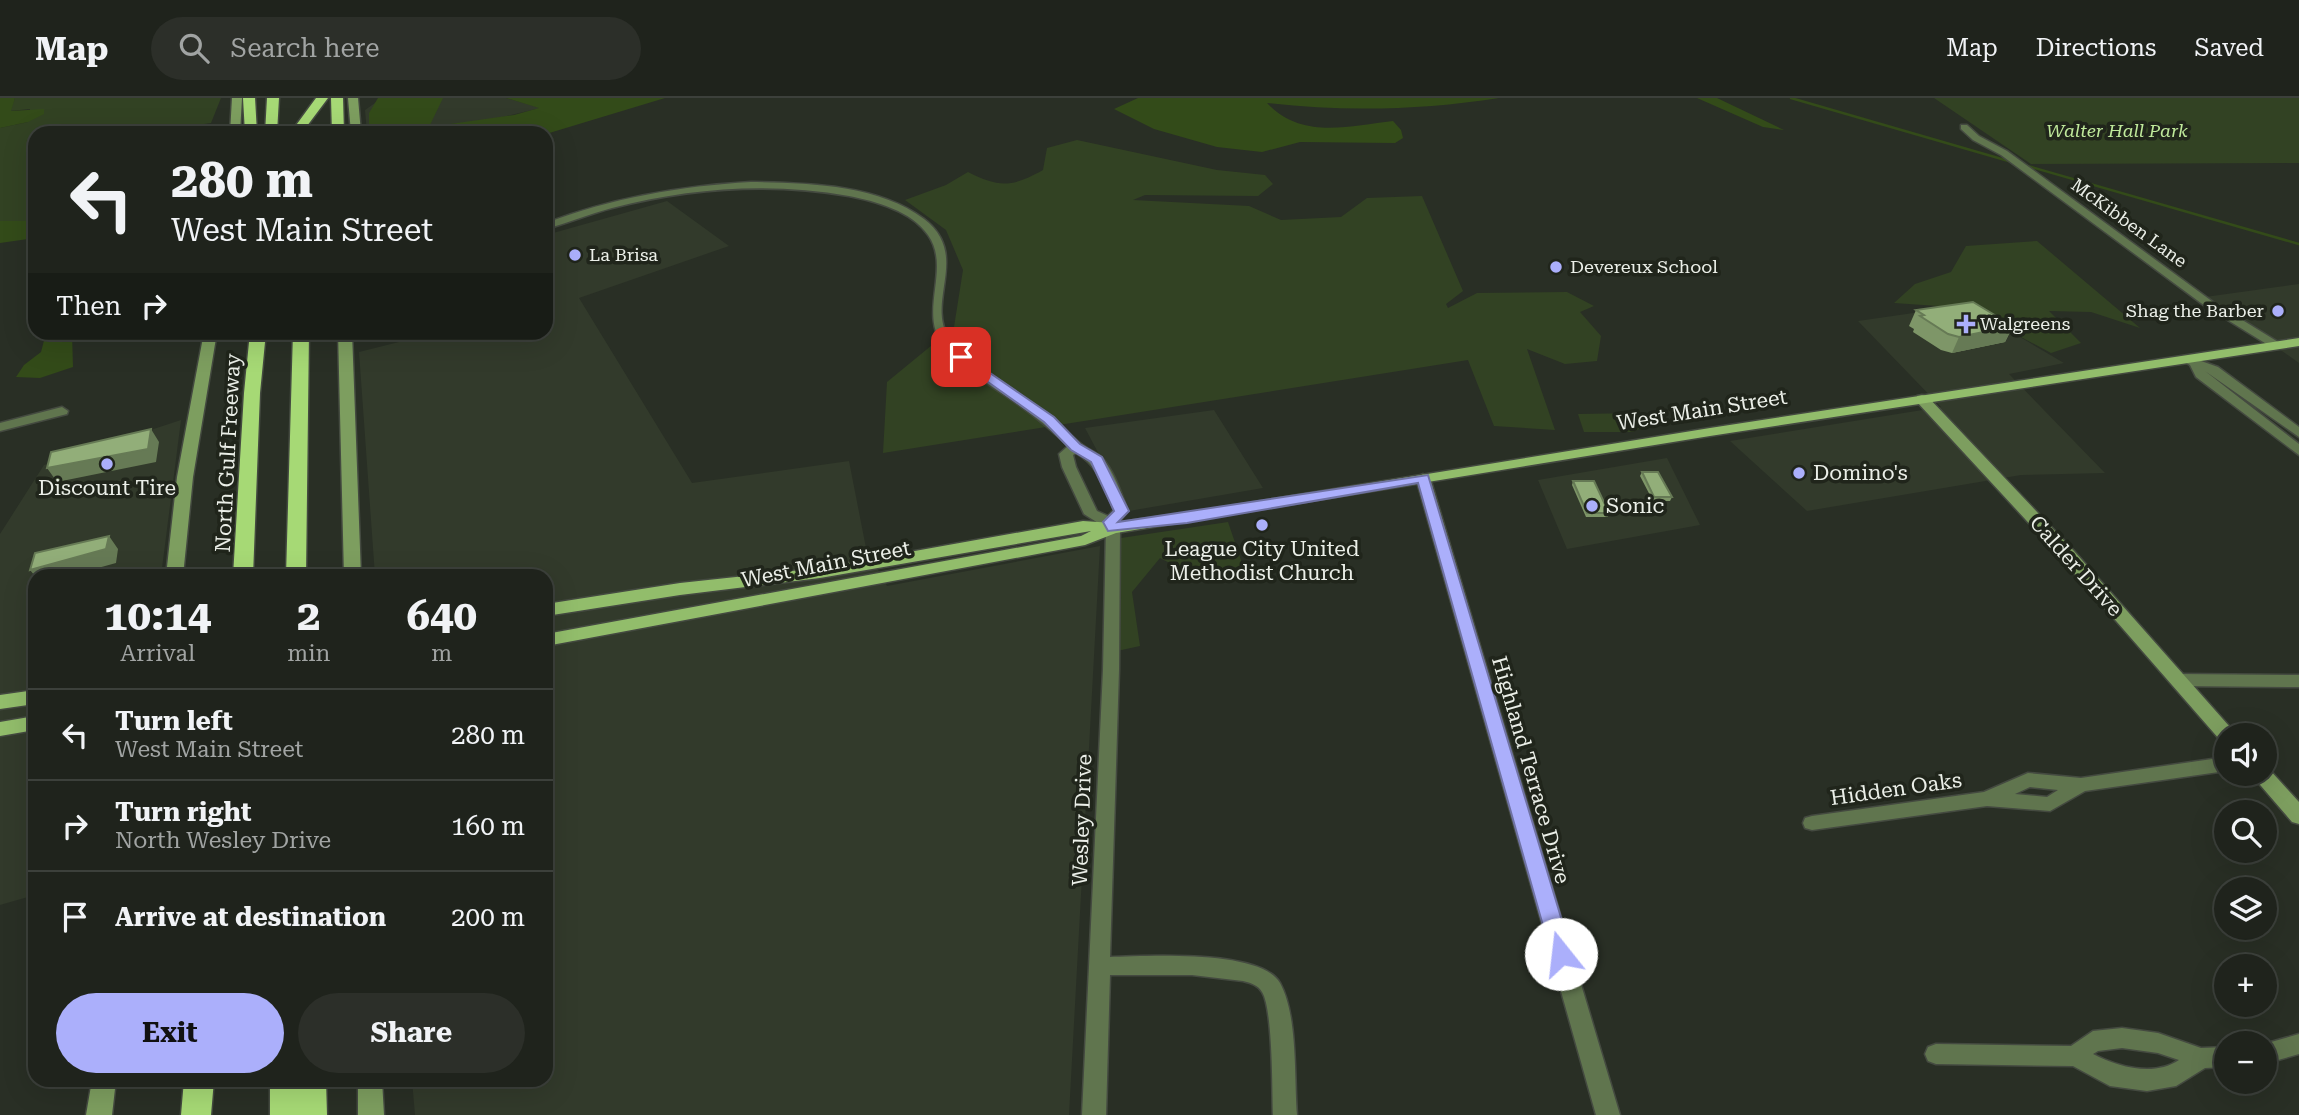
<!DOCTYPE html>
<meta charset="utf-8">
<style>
:root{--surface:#1f231c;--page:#2c2f29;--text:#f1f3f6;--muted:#a1a4a3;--line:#3c403b;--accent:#abaffb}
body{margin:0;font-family:"Roboto Serif",serif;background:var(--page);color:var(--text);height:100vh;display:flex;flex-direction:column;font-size:26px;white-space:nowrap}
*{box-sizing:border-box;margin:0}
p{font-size:23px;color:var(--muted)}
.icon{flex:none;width:38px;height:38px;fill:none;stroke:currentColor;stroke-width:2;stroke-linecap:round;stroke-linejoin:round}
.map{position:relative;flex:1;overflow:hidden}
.drawer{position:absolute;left:28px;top:471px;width:525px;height:518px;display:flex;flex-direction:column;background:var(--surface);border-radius:21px;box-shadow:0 7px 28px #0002,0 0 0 2px var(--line)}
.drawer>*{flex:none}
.hud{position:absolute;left:28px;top:28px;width:525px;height:214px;border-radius:21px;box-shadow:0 7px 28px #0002,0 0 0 2px var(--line);background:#1f231c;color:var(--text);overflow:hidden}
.fabs{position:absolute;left:2214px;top:625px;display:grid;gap:14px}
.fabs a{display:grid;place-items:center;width:63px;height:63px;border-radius:50%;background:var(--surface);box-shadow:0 7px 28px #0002,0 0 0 2px var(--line);font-size:35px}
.pin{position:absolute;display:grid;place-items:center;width:60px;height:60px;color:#fff;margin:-30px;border-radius:14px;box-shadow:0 4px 10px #0006}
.me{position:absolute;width:77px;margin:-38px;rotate:344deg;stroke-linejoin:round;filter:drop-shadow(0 0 5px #0008)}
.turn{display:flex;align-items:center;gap:24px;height:147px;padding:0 28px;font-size:32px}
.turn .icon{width:91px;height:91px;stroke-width:2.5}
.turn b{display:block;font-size:49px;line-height:60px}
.then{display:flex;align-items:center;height:66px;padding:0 28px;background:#0003;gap:14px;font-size:26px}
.eta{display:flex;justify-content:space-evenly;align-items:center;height:119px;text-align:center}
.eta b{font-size:42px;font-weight:700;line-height:49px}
.action{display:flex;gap:14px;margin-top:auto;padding:14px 28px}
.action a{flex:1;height:80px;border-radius:42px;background:var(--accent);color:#111;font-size:28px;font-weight:700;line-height:80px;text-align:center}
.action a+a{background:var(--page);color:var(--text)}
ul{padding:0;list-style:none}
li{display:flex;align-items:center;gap:21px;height:91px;padding:0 28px;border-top:2px solid var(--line)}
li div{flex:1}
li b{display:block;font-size:26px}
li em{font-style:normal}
header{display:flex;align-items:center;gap:42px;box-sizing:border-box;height:98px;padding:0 35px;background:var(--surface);border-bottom:2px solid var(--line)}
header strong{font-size:33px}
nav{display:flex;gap:38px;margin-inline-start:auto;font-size:24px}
.search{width:490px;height:63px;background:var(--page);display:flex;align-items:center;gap:18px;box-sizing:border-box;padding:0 24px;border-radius:38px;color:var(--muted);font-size:26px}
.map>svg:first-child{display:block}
.built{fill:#323a2b}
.green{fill:#324223}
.water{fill:#334b19}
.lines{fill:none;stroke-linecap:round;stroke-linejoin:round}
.stream{stroke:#334b19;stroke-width:2.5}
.street-casing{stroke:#444a40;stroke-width:3}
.secondary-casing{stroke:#444a40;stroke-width:3}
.primary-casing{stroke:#444a40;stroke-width:3}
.highway-casing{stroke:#444a40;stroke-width:3}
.street{fill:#60754e;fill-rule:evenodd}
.secondary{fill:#7d9e5f;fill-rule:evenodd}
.primary{fill:#92bd6b;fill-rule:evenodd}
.highway{fill:#a6d975;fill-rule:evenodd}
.wall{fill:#7e9668}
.shaded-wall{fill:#667a55}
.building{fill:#92ae79;stroke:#667a55;stroke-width:2}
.route{fill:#abaffb;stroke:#6f72a3;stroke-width:2}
.poi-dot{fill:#abaffb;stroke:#20251b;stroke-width:2.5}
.labels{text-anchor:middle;stroke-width:7;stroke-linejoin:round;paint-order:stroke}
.far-park-label{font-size:18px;font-style:italic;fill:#c0ea9c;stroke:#20251b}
.far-street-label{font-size:18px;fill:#ebefe8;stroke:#20251b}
.far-poi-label{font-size:18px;fill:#ebefe8;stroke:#20251b;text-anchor:start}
.street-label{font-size:21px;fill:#ebefe8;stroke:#20251b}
.poi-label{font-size:21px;fill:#ebefe8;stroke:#20251b;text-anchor:start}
</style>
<header>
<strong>Map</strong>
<div class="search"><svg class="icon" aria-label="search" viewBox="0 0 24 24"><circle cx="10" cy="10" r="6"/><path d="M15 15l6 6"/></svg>Search here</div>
<nav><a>Map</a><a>Directions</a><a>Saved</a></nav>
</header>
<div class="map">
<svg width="2299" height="1017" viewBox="0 0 2299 1017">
<rect width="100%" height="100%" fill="#292f25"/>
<path class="built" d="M 382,0 L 506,0 L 541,10 L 490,22 L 367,35 L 365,12 Z
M 667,103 L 729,148 L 579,200 L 692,385 L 849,363 L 866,450 L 887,488 L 1100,448 L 1069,1017 L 415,1017 L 412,982 L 546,982 L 546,478 L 375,478 L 359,254 L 435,235 L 546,234 L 546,137 Z
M 2299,186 L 2299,265 L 2205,199 Z
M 1948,210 L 1974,212 L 2064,265 L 2009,276 L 2105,375 L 2021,377 L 1807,413 L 1730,343 L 1941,309 L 1858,223 Z
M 1214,312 L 1263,390 L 1129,413 L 1085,330 Z
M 181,322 L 161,478 L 35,478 L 35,797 L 0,807 L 0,436 L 44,367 Z
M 1667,360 L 1700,427 L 1567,451 L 1538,382 Z"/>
<path class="green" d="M 15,0 L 221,0 L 211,25 L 140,35 L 35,35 L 35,123 L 0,123 L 0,30 L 28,24 L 30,11 L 10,13 Z
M 1934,0 L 2299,0 L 2299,65 L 2031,66 Z
M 1077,42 L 1217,72 L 1265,77 L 1273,86 L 1258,98 L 1145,97 L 1133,102 L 1249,108 L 1281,122 L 1341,119 L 1367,100 L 1422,98 L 1463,193 L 1446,206 L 1448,210 L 1477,195 L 1567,194 L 1594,208 L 1580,214 L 1601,238 L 1597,263 L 1565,266 L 1527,251 L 1555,332 L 1494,328 L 1468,262 L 883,355 L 887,284 L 954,229 L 963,172 L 946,132 L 905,102 L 946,87 L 968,74 C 999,90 1013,89 1043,72 L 1047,50 Z
M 2037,143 L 2140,230 L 2091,214 L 2049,213 L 2081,245 L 2051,255 L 2008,232 L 1981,211 L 1894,205 L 1915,186 L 1951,174 L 1966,148 Z
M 1642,315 L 1650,325 L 1633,334 L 1584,334 L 1578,316 Z
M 1228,424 L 1243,468 L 1193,477 L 1160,460 L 1132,494 L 1140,548 L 1117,553 L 1121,440 Z"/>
<path class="water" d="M 0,0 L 15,0 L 11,13 L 44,11 L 44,16 L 28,24 L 0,30 Z
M 378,0 L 443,0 L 429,29 L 514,17 L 539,10 L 506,0 L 665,0 L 546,36 L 369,35 L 369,15 Z
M 1138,0 L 1499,0 C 1423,12 1344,14 1267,5 C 1301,42 1349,28 1393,23 L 1401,32 L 1403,40 L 1395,45 L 1300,44 L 1262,54 L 1217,49 L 1154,31 L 1114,11 Z
M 1697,0 L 1717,0 L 1784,32 L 1763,29 Z
M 0,123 L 35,123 L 35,140 L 0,145 Z
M 46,235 L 72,235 L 73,269 L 40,280 L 16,279 L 24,267 L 41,254 Z"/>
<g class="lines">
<path class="stream" d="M 1791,0 L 2012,64
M 2024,67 L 2299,146"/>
<g class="street-casing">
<path id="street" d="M 1961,27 L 1967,27 L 1979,38 L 2007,53 L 2213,204 L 2283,247 L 2281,250 L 2273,250 L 2205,208 L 2001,57 L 1973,42 L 1961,31 Z
M 751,84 C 806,85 878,86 924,121 C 971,157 925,203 949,240 C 962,259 987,274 1006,287 C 1033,305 1056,325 1081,346 C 1088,352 1097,354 1103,361 C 1115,375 1121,395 1128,413 L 1118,425 L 1120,430 L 1119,572 L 1110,859 C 1146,858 1261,851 1280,885 C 1298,918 1294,979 1297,1017 L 1273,1017 C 1272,993 1273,911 1262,894 C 1258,887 1251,885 1243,883 L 1192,877 L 1110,877 L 1106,1017 L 1082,1017 L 1103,572 L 1106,430 L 1084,416 L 1062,369 L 1059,356 L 1068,348 C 1049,329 1028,313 1006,298 C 985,284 960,269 944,249 C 917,214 952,171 928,137 C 912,113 875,103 849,98 C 769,84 690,90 612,110 C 589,116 568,125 546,131 L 546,125 C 612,100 680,88 751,84 ZM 1076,355 C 1099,368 1104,389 1114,412 L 1108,418 L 1097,413 L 1076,369 L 1073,357 Z
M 2187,258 L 2218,269 L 2299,329 L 2299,339 L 2205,273 L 2299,346 L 2299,357 L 2196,279 L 2190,267 L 2181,262 Z
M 62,309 L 68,313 L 67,316 L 0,333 L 0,325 Z
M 1423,376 L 1430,380 L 1620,1017 L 1596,1017 L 1416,380 Z
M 2178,576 L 2299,577 L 2299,589 L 2178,588 L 2172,586 L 2170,582 L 2172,578 Z
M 2226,659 L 2226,673 L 2085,693 L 2050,713 L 1987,708 L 1812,732 L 1805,730 L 1803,725 L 1805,720 L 1812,718 L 1984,694 L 2028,675 L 2081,680 ZM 2030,689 L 2058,692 L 2047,699 L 2015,696 Z
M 2122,930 L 2158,935 L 2201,950 L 2226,949 L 2226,969 L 2205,970 L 2176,988 L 2147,993 L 2110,988 L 2073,968 L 1936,966 L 1928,963 L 1925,956 L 1928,949 L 1936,946 L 2071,948 L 2093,933 ZM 2122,950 L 2158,955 L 2179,962 C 2154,979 2118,969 2093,956 L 2098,953 Z
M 2299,936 L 2299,956 L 2264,966 L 2264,946 Z"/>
</g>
<g class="secondary-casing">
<path id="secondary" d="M 232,0 L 242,0 L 240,35 L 230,35 Z
M 348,0 L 358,0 L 361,35 L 351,35 Z
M 204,234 L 217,234 L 193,379 L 183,478 L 166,478 L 177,379 Z
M 338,234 L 352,234 L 361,478 L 344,478 Z
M 1922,297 L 1927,298 L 2074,453 L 2237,637 L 2226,637 L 2226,644 L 2220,642 L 2062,461 L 1917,304 L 1917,298 Z
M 2264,669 L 2269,671 L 2299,704 L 2299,726 L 2292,724 L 2255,681 L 2252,676 L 2264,676 Z
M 92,982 L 116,982 L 112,1017 L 86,1017 Z
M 358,982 L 382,982 L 384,1017 L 358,1017 Z"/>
</g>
<g class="primary-casing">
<path id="primary" d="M 2299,240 L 2299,248 L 1710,338 L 1116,435 L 1085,447 L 546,548 L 546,536 L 1081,438 L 1091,433 L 820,480 L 680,497 L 546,518 L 546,506 L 680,485 L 820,470 L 1083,423 L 1113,425 L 1187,415 L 1710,330 Z
M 35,592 L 35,606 L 0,611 L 0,597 Z
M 35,618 L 35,632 L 0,638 L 0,624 Z"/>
</g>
<g class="highway-casing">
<path id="highway" d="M 243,0 L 255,0 L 257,35 L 245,35 Z
M 267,0 L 279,0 L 277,35 L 265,35 Z
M 316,0 L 328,0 L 304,32 L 296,32 L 294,30 Z
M 331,0 L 343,0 L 344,35 L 332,35 Z
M 250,234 L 266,234 L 260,295 L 253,478 L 233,478 L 244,295 Z
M 293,234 L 309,234 L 306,478 L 286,478 Z
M 184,982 L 214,982 L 211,1017 L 181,1017 Z
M 270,982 L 326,982 L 327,1017 L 270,1017 Z"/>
</g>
<use href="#street" class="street"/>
<use href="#secondary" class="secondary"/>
<use href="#primary" class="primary"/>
<use href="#highway" class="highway"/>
</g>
<path class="wall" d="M 1916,212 L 2013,228 L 2005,244 L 1952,255 L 1941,252 L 1913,234 L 1914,231 L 1909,228 Z
M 1642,374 L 1672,399 L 1670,403 L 1653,403 L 1640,378 Z
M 1573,383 L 1609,415 L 1608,419 L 1586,419 L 1572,387 Z"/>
<path class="shaded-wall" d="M 2013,228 L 2005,244 L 1952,255 L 1959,239 Z
M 151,331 L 159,344 L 156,364 L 57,384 L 47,370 Z
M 109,438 L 118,451 L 116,465 L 69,478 L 35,478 L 30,472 Z"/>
<path class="building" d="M 1973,204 L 2013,228 L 1959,239 L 1948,236 L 1920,218 L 1924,217 L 1916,212 Z
M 151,331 L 148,351 L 47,370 L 51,354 Z
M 1642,374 L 1658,374 L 1672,399 L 1654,399 Z
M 1573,383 L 1594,383 L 1609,415 L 1587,415 Z
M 109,438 L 106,451 L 30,472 L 35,455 Z"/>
<path class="route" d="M 961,255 L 1054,319 L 1080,346 L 1102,359 L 1129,413 L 1118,424 L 1428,377 L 1572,856 L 1569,862 L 1561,865 L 1554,862 L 1551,856 L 1418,385 L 1187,425 L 1108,433 L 1103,424 L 1114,413 L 1091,364 L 1071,352 L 1044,324 L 957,262 L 955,259 Z"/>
<g class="poi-dot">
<circle cx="575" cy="157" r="7"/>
<circle cx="1556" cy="169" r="7"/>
<circle cx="2278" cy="213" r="7"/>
<path d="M1962.5 215.5h7v7h7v7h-7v7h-7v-7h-7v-7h7z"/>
<circle cx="107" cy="366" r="7"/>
<circle cx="1799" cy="375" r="7"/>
<circle cx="1592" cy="408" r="7"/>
<circle cx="1262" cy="427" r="7"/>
</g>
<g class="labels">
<g class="far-park-label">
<text x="2117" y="39">Walter Hall Park</text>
</g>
<g class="far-street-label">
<text transform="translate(2129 125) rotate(36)" y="6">McKibben Lane</text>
</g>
<g class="far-poi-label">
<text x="589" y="163">La Brisa</text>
<text x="1570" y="175">Devereux School</text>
<text x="2264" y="219" text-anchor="end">Shag the Barber</text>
<text x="1980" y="232">Walgreens</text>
</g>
<g class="street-label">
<text transform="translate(1702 312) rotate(-9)" y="7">West Main Street</text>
<text transform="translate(228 355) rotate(-87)" y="7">North Gulf Freeway</text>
<text transform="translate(826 466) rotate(-11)" y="7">West Main Street</text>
<text transform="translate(2076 468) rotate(48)" y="7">Calder Drive</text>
<text transform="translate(1531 672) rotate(74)" y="7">Highland Terrace Drive</text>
<text transform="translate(1896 691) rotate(-8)" y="7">Hidden Oaks</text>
<text transform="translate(1082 722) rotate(-88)" y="7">Wesley Drive</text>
</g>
<g class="poi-label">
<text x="1813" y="382">Domino's</text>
<text x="107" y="397" text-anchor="middle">Discount Tire</text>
<text x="1606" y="415">Sonic</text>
<text x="1262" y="458" text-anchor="middle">League City United<tspan x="1262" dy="24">Methodist Church</tspan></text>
</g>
</g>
</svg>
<div class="fabs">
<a><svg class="icon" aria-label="sound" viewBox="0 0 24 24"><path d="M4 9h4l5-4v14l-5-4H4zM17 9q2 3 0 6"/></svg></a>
<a><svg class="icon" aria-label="search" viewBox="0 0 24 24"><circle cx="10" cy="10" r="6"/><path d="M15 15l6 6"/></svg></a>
<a><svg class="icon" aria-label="layers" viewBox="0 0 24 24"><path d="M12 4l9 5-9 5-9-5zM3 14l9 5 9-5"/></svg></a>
<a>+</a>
<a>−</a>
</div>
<div class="pin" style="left:961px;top:259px;background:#d93025"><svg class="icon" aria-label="arrive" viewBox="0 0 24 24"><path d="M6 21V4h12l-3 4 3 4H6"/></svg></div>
<svg class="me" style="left:1561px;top:856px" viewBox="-20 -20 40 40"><circle r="19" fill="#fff"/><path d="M0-13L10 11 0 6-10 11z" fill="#abaffb"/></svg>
<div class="hud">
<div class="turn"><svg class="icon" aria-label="left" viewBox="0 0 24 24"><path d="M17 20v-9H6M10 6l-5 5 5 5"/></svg><div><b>280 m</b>West Main Street</div></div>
<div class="then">Then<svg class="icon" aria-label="right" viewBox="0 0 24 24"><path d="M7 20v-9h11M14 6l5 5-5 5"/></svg></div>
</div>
<section class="drawer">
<div class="eta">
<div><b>10:14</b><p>Arrival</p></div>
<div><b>2</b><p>min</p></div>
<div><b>640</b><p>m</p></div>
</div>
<ul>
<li><svg class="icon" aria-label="left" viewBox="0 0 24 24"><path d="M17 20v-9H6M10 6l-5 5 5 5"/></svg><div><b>Turn left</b><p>West Main Street</p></div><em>280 m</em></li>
<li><svg class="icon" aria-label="right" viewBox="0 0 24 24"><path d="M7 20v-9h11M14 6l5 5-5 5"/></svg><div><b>Turn right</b><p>North Wesley Drive</p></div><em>160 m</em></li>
<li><svg class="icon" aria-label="arrive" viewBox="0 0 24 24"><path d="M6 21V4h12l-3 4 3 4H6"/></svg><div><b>Arrive at destination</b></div><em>200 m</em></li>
</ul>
<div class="action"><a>Exit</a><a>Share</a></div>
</section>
</div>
